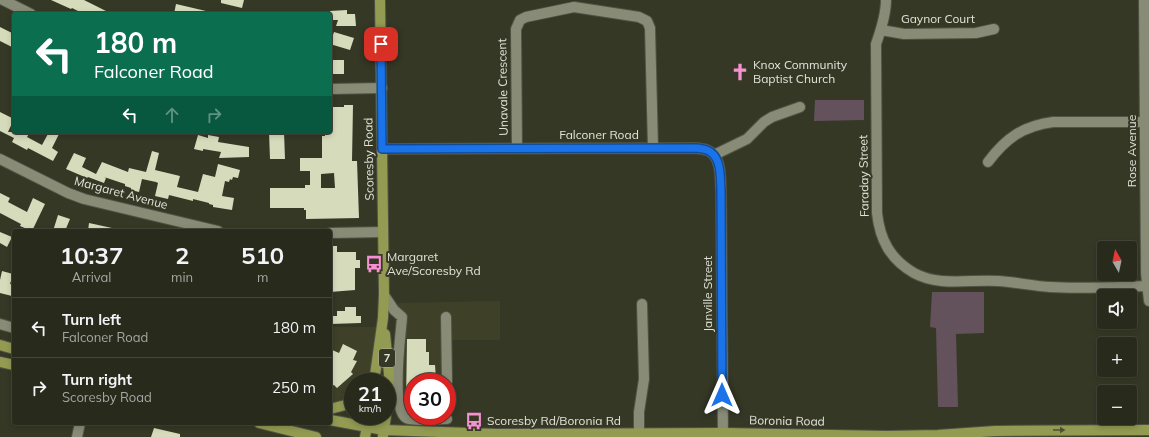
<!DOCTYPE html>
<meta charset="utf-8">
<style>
:root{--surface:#282a1c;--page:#303225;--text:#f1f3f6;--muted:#a5a7a3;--line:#44463b}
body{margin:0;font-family:Mulish,sans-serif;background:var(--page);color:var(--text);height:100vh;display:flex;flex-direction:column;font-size:15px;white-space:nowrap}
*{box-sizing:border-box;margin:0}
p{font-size:13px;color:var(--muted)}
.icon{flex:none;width:22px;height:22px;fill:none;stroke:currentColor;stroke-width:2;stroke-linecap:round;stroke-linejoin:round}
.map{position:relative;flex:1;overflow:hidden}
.drawer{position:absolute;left:12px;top:229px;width:320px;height:196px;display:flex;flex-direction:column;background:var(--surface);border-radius:4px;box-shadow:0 2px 6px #0003,0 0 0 1px var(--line)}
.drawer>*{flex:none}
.top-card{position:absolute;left:12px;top:12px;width:320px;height:122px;border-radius:4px;box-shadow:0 2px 6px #0003,0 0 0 1px var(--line);background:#0b6e4f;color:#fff;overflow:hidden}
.needle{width:26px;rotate:351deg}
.tools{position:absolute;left:1097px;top:241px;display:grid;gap:8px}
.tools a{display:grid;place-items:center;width:40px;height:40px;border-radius:4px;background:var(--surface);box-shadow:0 2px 6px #0003,0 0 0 1px var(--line);font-size:20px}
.speed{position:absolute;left:344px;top:373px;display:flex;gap:8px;font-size:20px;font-weight:700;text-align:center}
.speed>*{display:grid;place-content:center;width:52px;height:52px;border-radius:50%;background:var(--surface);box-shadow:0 2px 6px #0003,0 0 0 1px var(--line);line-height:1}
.speed small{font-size:10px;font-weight:400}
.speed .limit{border:6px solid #d22;background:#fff;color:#111}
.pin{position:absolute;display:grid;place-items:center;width:34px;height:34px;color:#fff;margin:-17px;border-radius:8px;box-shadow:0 2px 6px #0006}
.me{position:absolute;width:44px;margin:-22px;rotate:0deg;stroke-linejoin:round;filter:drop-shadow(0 0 3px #0008)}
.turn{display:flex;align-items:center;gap:14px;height:84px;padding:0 16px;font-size:18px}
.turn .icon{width:52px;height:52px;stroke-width:2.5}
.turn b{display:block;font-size:28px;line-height:34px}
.lanes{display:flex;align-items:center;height:38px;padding:0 16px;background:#0003;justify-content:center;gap:20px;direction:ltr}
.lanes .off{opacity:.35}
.eta{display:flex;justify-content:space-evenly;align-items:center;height:68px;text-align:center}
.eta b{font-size:24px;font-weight:700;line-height:28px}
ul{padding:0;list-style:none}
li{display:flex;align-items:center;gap:12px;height:60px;padding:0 16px;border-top:1px solid var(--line)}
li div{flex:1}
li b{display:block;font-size:15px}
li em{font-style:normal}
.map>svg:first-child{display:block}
.built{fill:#3e4128;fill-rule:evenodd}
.green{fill:#63515c}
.building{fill:#d6dbbc;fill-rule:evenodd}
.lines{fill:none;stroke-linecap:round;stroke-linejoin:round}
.minor-casing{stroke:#515343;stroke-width:12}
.major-casing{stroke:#515343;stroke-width:12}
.minor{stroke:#888b76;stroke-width:10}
.major{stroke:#939a51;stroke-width:10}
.oneway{fill:#4d5031}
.route-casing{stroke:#114b97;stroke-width:10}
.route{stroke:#1a73e8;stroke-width:7}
.labels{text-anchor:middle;stroke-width:4;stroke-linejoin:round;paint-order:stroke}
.shield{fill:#363826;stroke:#aeb0a3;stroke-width:1}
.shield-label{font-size:11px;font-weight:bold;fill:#e1e3d8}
.street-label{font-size:12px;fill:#e1e3d8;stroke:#363826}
.poi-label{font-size:12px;fill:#e1e3d8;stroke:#363826;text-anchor:start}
</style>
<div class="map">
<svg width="1149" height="437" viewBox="0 0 1149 437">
<rect width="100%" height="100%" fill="#363826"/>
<path class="built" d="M 500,301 L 500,340 L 451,340 L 452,423 L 401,422 L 396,412 L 398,303 ZM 413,382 L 447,382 L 447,416 L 413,416 Z
M 330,327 L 382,327 L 374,382 L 353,382 L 353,403 L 330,409 Z"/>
<path class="green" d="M 815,100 L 864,100 L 864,120 L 814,121 Z
M 932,292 L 984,292 L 984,333 L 956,334 L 958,407 L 938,407 L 936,328 L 930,327 Z"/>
<path class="building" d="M 51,0 L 84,0 L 112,14 L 84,14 L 72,8 L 71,9 Z
M 221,0 L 244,0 L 242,8 L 221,3 Z
M 176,4 L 206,11 L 205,14 L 174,14 Z
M 347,10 L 347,14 L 355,14 L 356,26 L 336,26 L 338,20 L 330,20 L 330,11 Z
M 0,27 L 14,34 L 14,48 L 0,41 Z
M 334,32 L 354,38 L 350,50 L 330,44 Z
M 330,60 L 344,60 L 344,74 L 330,74 Z
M 344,105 L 353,105 L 352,161 L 357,161 L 359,218 L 306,219 L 306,210 L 304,210 L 304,208 L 270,208 L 270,188 L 305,188 L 305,185 L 310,185 L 310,171 L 300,171 L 300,158 L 322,158 L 322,136 L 325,136 L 325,132 L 330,132 L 330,107 L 344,107 ZM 334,173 L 335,188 L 321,188 L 321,174 Z
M 0,112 L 14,119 L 8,132 L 30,132 L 27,137 L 42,145 L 49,132 L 60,132 L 52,148 L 58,152 L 53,161 L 28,148 L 27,150 L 12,142 L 14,138 L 0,131 Z
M 269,132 L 284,132 L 285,159 L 270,159 Z
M 198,135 L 208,138 L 208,135 L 219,137 L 218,142 L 249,147 L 249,157 L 219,158 L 221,152 L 203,149 L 203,151 L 194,149 Z
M 152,151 L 159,153 L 155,170 L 180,176 L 177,187 L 198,192 L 203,174 L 215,177 L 218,164 L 240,170 L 238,178 L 233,177 L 232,180 L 230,179 L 229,182 L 225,181 L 222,196 L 234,198 L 232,210 L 213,207 L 213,205 L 209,204 L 209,203 L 193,199 L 193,201 L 169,195 L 168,199 L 155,196 L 158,183 L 156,182 L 142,179 L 139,192 L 131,190 L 131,188 L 125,186 L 125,184 L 104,177 L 106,178 L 104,183 L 88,177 L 87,178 L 66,169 L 74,153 L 86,158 L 82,167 L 96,174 L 102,162 L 128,172 L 129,168 L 146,172 Z
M 0,193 L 10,198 L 8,202 L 27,212 L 33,198 L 45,204 L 32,231 L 20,226 L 21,224 L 0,213 Z
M 58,215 L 70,219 L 65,231 L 53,231 Z
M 89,223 L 112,228 L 112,231 L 88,231 Z
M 0,232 L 12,237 L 7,247 L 0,243 Z
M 330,246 L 337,246 L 337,252 L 356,252 L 356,260 L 360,260 L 360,268 L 355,268 L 355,290 L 330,292 L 330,274 L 333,274 L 333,258 L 330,258 Z
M 2,271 L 13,274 L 10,284 L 14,285 L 12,296 L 0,293 L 0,280 Z
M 345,307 L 356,307 L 356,316 L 361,316 L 361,323 L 330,324 L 330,316 L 337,316 L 337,311 L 345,311 Z
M 407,339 L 426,339 L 426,352 L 429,352 L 429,365 L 435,365 L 436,379 L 422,379 L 422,382 L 413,382 L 413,413 L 406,404 Z
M 343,344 L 357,351 L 353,360 L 357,361 L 351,372 L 353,374 L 337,388 L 334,385 L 330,386 L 330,349 L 339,353 Z
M 154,428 L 180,434 L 180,437 L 151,437 Z"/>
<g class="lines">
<g class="minor-casing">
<path id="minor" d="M 3,0 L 31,14
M 886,0 C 886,15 881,30 876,44 L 877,213 C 880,240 890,259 914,273 C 939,287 971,279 998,281 C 1016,282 1033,286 1050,287 C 1082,289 1115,287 1148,286
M 1144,0 L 1146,273 L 1149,301
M 881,30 L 904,34 L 976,33 L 994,29
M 330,89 L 382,88
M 517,148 L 516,29 L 520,20 L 526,17 L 574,7 L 639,17 L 647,21 L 650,28 L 653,148
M 382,149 L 697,148 C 700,149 704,149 707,150 C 722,156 720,177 721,190 L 723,437
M 714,155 L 747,139 L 764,122 L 772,117 L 800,107
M 0,159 L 68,193 L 84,199 L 218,231
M 988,162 C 1006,138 1023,126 1053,122 L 1145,122
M 330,233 L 383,232
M 384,295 L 394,310 L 402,317 C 401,336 390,407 406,418 C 413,422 438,419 447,419
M 446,317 L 447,382
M 0,324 L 14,328
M 639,433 L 639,412 L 644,379 L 642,304
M 77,437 L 80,423"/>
</g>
<g class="major-casing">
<path id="major" d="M 385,334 L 389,374 L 387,399
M 0,345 L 14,349
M 0,362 L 14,365
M 374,382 L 383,318 L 384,294 L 380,0
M 330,409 L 353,403
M 330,420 L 384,430 L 497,434 L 723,433 L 887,436 L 938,435 L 995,431 L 1149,430
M 259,423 L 316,437
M 383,436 L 386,416
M 365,437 L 369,416"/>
</g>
<use href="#minor" class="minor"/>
<use href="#major" class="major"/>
</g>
<defs><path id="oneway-solid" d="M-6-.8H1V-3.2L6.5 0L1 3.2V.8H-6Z"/></defs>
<use class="oneway" href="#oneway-solid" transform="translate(1059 430)"/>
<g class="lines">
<g class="route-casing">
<path id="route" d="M 381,44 L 382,149 L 698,148 C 700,149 704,149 707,150 C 722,156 720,177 721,190 L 722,395"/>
</g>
<use href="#route" class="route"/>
</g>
<defs>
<g id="church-bare" transform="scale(1.38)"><path d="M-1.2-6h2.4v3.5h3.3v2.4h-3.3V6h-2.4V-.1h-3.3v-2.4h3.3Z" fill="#f591d2" stroke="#363826" stroke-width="2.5" paint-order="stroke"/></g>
<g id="bus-bare" transform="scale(1.38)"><path d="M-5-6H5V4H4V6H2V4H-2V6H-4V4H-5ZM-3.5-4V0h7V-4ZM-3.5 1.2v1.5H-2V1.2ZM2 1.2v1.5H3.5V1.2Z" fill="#f591d2" stroke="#363826" stroke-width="2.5" paint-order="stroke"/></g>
</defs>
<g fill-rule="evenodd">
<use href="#church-bare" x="740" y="72"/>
<use href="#bus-bare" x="374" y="264"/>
<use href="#bus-bare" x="474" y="421"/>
</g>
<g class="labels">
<rect class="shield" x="379" y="349" width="16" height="18" rx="3"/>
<g class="shield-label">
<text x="387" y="362">7</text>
</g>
<g class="street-label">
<text x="938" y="23">Gaynor Court</text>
<text transform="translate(503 87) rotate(-91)" y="4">Unavale Crescent</text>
<text x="599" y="139">Falconer Road</text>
<text transform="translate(1132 151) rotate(-90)" y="4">Rose Avenue</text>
<text transform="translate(369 159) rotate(-91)" y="4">Scoresby Road</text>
<text transform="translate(864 176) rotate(-91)" y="4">Faraday Street</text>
<text transform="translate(121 193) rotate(15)" y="4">Margaret Avenue</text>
<text transform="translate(708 294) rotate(-90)" y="4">Janville Street</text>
<text transform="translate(787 421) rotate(1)" y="4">Boronia Road</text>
</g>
<g class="poi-label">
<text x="753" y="69">Knox Community<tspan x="753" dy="14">Baptist Church</tspan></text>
<text x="387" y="261">Margaret<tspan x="387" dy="14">Ave/Scoresby Rd</tspan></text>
<text x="487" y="425">Scoresby Rd/Boronia Rd</text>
</g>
</g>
</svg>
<div class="tools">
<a><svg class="needle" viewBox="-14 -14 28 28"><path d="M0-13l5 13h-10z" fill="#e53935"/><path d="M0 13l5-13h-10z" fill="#a5a7a3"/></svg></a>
<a><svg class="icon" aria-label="sound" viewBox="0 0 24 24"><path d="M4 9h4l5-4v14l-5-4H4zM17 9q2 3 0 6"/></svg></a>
<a>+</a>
<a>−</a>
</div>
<div class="speed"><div>21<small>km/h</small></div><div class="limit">30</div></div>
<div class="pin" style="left:381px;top:44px;background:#d93025"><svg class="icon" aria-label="arrive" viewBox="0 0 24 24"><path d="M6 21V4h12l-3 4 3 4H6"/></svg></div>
<svg class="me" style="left:722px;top:395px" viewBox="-20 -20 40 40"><path d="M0-17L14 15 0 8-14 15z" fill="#1a73e8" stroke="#fff" stroke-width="4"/></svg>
<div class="top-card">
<div class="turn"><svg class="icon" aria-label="left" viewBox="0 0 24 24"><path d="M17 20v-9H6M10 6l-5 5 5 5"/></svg><div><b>180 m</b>Falconer Road</div></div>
<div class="lanes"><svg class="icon" aria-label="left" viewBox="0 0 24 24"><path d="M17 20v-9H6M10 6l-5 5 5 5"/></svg><svg class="icon off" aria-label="ahead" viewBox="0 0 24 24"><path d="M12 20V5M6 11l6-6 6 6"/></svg><svg class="icon off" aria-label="right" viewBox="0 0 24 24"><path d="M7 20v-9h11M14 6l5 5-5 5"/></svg></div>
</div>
<section class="drawer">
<div class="eta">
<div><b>10:37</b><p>Arrival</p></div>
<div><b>2</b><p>min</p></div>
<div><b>510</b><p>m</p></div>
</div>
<ul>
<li><svg class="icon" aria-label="left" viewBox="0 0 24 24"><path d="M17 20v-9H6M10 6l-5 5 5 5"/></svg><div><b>Turn left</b><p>Falconer Road</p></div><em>180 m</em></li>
<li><svg class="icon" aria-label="right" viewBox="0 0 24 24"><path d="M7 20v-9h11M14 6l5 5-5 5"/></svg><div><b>Turn right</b><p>Scoresby Road</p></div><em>250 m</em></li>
</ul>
</section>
</div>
